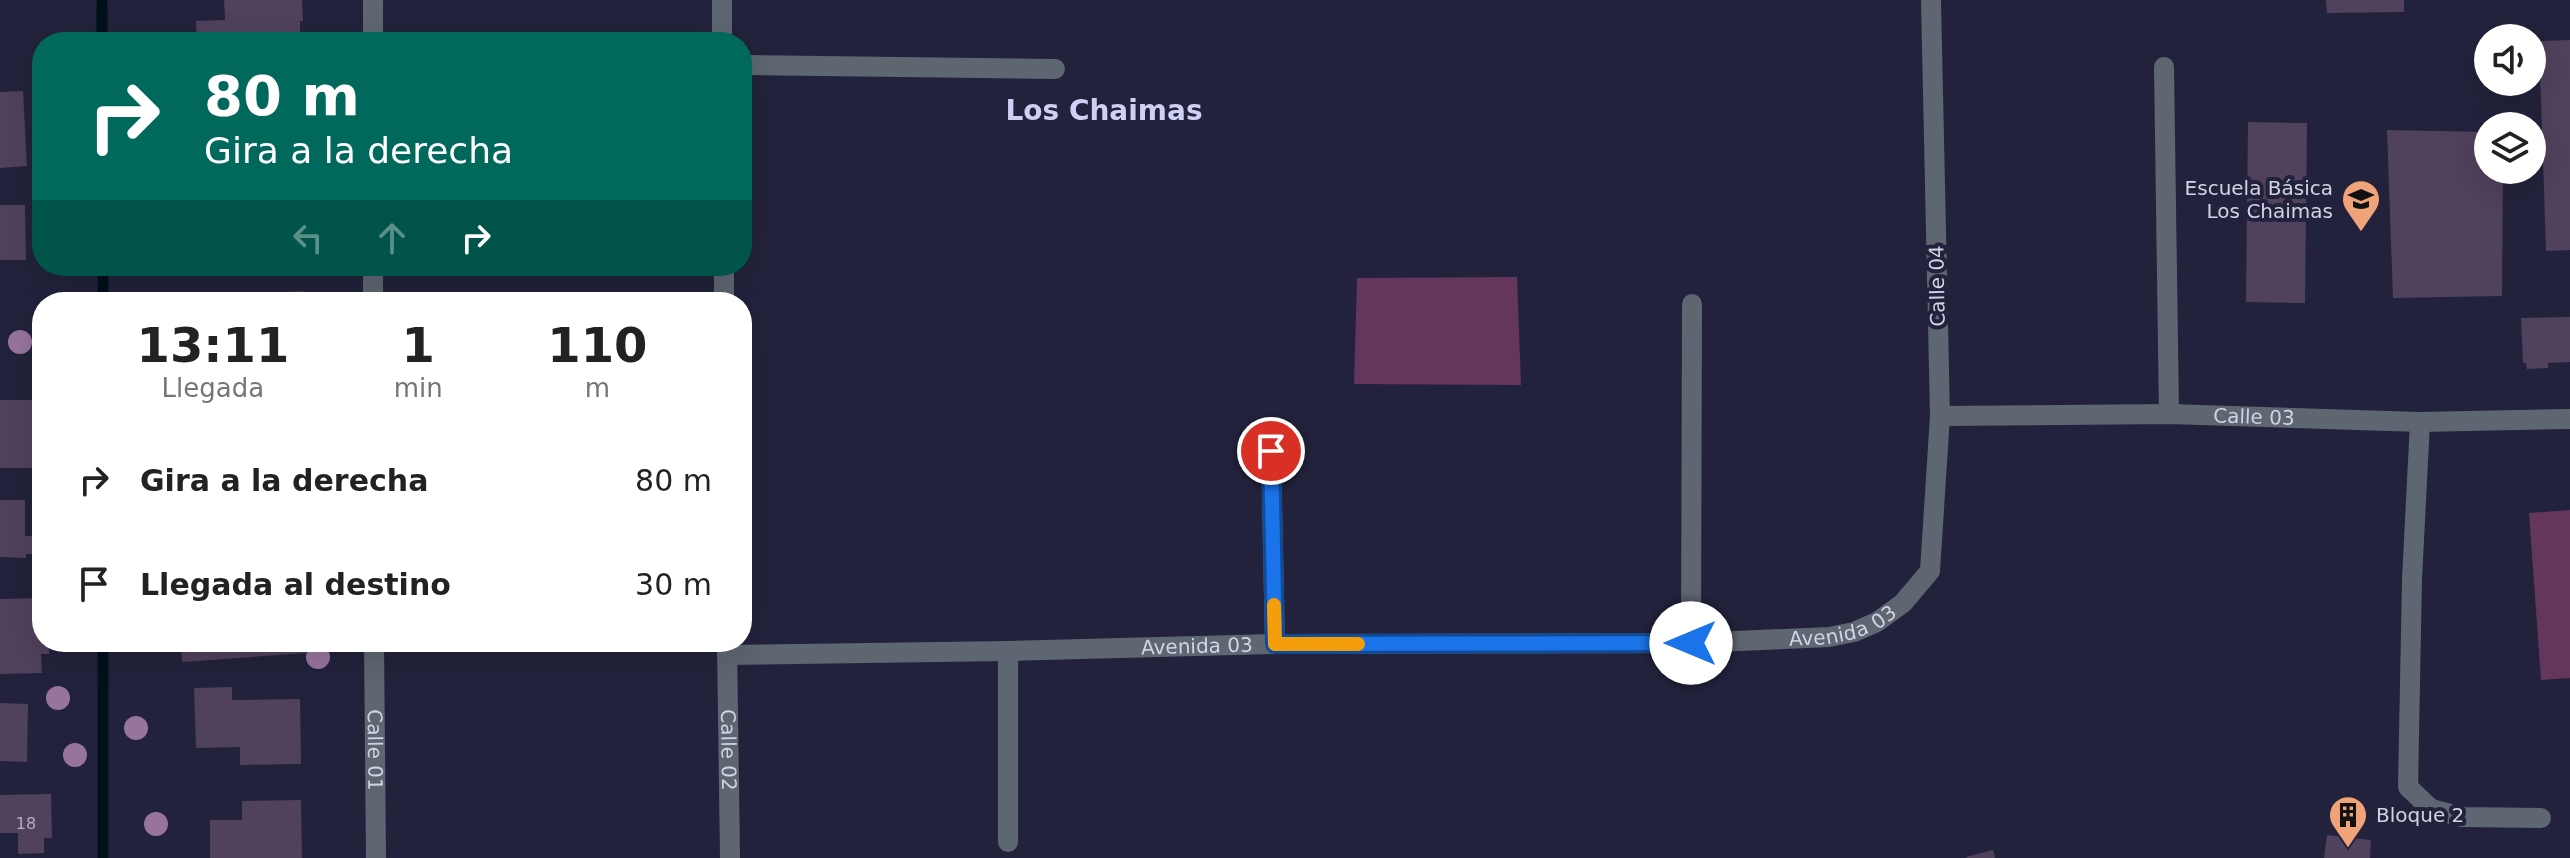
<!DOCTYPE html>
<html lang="es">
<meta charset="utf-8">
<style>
:root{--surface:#fff;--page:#f2f2f2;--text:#222;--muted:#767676}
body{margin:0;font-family:"DejaVu Sans",sans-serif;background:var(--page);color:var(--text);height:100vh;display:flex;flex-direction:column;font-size:30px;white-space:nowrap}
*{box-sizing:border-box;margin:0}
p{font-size:26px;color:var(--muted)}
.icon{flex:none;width:44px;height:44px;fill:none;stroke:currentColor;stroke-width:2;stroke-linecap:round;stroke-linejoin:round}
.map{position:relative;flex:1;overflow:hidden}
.side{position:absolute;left:32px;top:292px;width:720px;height:360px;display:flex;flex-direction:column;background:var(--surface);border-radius:32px;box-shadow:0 8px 32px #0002}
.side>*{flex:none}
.banner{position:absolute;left:32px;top:32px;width:720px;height:244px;border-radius:32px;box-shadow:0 8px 32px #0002;background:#00695c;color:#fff;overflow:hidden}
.fabs{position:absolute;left:2474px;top:24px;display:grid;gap:16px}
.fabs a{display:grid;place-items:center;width:72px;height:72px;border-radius:50%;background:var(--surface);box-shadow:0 8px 32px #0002;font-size:40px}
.pin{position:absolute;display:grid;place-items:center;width:68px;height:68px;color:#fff;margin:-34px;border:4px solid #fff;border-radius:50%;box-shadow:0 2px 8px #0007}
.me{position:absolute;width:88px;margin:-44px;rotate:270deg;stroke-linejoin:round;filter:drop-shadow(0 0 6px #0008)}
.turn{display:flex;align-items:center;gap:28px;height:168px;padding:0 40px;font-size:36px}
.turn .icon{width:104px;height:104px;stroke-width:2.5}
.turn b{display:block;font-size:56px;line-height:68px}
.lanes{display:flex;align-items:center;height:76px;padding:0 40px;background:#0003;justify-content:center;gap:40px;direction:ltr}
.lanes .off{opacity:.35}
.eta{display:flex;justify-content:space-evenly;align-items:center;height:136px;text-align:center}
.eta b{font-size:48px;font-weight:700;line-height:56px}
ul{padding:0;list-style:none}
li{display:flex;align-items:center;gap:24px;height:104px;padding:0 40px}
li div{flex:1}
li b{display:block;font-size:30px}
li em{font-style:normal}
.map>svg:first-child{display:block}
.green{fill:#64365c}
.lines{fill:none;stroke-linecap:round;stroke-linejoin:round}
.stream{stroke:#00101b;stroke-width:11}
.building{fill:#50415c}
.minor{stroke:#5e6672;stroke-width:20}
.tree{fill:#97749c}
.route-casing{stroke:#114b97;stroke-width:20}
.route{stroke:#1a73e8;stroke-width:14}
.slow{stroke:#f59e0b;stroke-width:14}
.labels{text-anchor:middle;stroke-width:8;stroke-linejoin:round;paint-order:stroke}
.number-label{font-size:16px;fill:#b2aec3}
.poi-label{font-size:20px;fill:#d2d3e5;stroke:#22223c;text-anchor:end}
.street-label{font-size:20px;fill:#d2d3e5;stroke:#22223c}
.district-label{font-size:28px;font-weight:bold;fill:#cfd1f4;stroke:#22223c}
</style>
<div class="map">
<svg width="2570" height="858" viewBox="0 0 2570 858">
<rect width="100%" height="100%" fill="#22223c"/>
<path class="green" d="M 1517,277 L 1521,385 L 1354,384 L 1357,278 Z
M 2570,510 L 2570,678 L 2541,680 L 2529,513 Z"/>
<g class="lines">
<path class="stream" d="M 102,0 L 102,42
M 103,266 L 103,302
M 103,642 L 103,858"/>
</g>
<path class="building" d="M 224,0 L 302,0 L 303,21 L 300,21 L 300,42 L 197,42 L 196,21 L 225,20 Z
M 2326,0 L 2404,0 L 2404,12 L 2327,13 Z
M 2570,40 L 2570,250 L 2546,251 L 2539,41 Z
M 23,91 L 27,166 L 0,168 L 0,92 Z
M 2248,122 L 2307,123 L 2305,303 L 2246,302 Z
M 2387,130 L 2488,132 L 2488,170 L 2503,170 L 2502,296 L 2393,298 Z
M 0,205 L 25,205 L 26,260 L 0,260 Z
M 303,291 L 304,302 L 222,302 L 222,295 Z
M 2570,317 L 2570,362 L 2548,363 L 2548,368 L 2527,369 L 2526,363 L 2523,363 L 2521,318 Z
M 0,400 L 36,400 L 37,468 L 0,468 Z
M 0,500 L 25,500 L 25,536 L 40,536 L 39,554 L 26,554 L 26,558 L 0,557 Z
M 39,598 L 42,642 L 49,642 L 49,654 L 41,654 L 42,673 L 0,674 L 0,599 Z
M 181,642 L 305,642 L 306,653 L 182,662 Z
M 232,687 L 232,700 L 300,699 L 301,764 L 240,765 L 240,747 L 196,748 L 194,688 Z
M 0,703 L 28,704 L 27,762 L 0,761 Z
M 51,794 L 52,838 L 44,838 L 44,853 L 18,854 L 18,833 L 0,833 L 0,795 Z
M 301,800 L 302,858 L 210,858 L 210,820 L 242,820 L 242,801 Z
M 2327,835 L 2371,840 L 2370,858 L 2324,858 Z
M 1993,850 L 1995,858 L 1966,858 L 1966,857 Z"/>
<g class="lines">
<g class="minor">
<path d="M 373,0 L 373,42"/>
<path d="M 722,42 L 722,0"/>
<path d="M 742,65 L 1055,69"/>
<path d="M 2164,67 L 2169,414"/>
<path d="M 373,266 L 373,302"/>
<path d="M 724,266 L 724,302"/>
<path id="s1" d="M 1940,416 L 2169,414 L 2420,422 L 2570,419"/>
<path d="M 2420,422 L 2412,579 L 2408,787 L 2431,809 L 2462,817 L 2541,818"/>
<path d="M 1271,451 L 1275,644"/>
<path id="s2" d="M 374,642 L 376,858"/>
<path id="s3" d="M 727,642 L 730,858"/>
<path d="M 1691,643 L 1692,304"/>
<path id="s4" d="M 727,655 L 1008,651 L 1275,644 L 1691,643 L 1829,637 L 1854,632 L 1877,622 L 1903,603 L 1930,571 L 1940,416 L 1931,0"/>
<path d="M 1008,842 L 1008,651"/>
</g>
</g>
<g class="tree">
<circle cx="20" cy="342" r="12"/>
<circle cx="318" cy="657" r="12"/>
<circle cx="58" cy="698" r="12"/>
<circle cx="136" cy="728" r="12"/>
<circle cx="75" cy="755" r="12"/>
<circle cx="156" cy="824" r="12"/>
</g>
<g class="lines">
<g class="route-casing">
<path id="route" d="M 1271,451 L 1275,644 L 1691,643"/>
</g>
<use href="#route" class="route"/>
<path class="slow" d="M 1274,605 L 1275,644 L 1358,644"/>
</g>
<defs>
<g id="school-pin" transform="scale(2)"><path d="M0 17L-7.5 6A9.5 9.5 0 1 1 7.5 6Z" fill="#f0a279" stroke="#22223c"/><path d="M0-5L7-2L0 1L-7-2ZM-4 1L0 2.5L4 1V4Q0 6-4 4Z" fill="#111"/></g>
<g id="building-pin" transform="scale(2)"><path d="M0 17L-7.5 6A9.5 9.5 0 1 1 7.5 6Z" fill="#f0a279" stroke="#22223c"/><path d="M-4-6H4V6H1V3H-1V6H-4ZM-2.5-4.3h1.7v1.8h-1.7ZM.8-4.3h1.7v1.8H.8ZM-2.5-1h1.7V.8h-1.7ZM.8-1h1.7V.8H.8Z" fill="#111"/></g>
</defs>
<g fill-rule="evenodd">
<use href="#school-pin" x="2361" y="199"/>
<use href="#building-pin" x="2348" y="815"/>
</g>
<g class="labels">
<g class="number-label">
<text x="26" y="829">18</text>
</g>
<g class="poi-label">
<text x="2333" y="195">Escuela Básica<tspan x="2333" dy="23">Los Chaimas</tspan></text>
<text x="2376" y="822" text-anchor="start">Bloque 2</text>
</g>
<g class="street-label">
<text transform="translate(1937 286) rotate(-91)" y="7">Calle 04</text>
<text dy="7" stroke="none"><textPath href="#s1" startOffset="314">Calle 03</textPath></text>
<text dy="7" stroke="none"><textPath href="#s4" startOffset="1118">Avenida 03</textPath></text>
<text dy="7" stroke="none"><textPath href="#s4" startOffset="470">Avenida 03</textPath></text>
<text dy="7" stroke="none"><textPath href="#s2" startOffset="108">Calle 01</textPath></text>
<text dy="7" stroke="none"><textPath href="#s3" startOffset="108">Calle 02</textPath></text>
</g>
<g class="district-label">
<text x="1104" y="120">Los Chaimas</text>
</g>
</g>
</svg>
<div class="fabs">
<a><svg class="icon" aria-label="sound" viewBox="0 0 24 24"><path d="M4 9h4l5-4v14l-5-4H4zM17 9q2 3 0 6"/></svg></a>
<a><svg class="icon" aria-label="layers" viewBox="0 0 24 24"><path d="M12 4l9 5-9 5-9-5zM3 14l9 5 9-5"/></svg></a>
</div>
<div class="pin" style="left:1271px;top:451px;background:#d93025"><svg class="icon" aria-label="arrive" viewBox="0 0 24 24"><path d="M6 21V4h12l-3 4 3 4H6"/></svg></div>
<svg class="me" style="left:1691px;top:643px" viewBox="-20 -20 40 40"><circle r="19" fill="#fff"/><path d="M0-13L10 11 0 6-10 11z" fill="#1a73e8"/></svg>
<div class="banner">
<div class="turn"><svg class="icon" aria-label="right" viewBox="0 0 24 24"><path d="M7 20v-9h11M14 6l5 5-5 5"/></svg><div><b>80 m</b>Gira a la derecha</div></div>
<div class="lanes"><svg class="icon off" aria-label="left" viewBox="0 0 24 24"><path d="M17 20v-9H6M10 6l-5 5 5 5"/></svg><svg class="icon off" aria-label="ahead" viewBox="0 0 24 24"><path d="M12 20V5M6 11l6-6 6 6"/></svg><svg class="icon" aria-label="right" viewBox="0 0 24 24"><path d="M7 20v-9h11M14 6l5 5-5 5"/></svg></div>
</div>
<section class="side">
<div class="eta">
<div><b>13:11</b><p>Llegada</p></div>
<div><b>1</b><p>min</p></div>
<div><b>110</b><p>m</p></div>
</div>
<ul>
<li><svg class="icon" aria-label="right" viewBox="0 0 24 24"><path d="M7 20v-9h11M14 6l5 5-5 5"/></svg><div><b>Gira a la derecha</b></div><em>80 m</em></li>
<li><svg class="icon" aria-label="arrive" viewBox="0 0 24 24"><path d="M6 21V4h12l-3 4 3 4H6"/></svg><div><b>Llegada al destino</b></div><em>30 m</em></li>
</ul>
</section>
</div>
